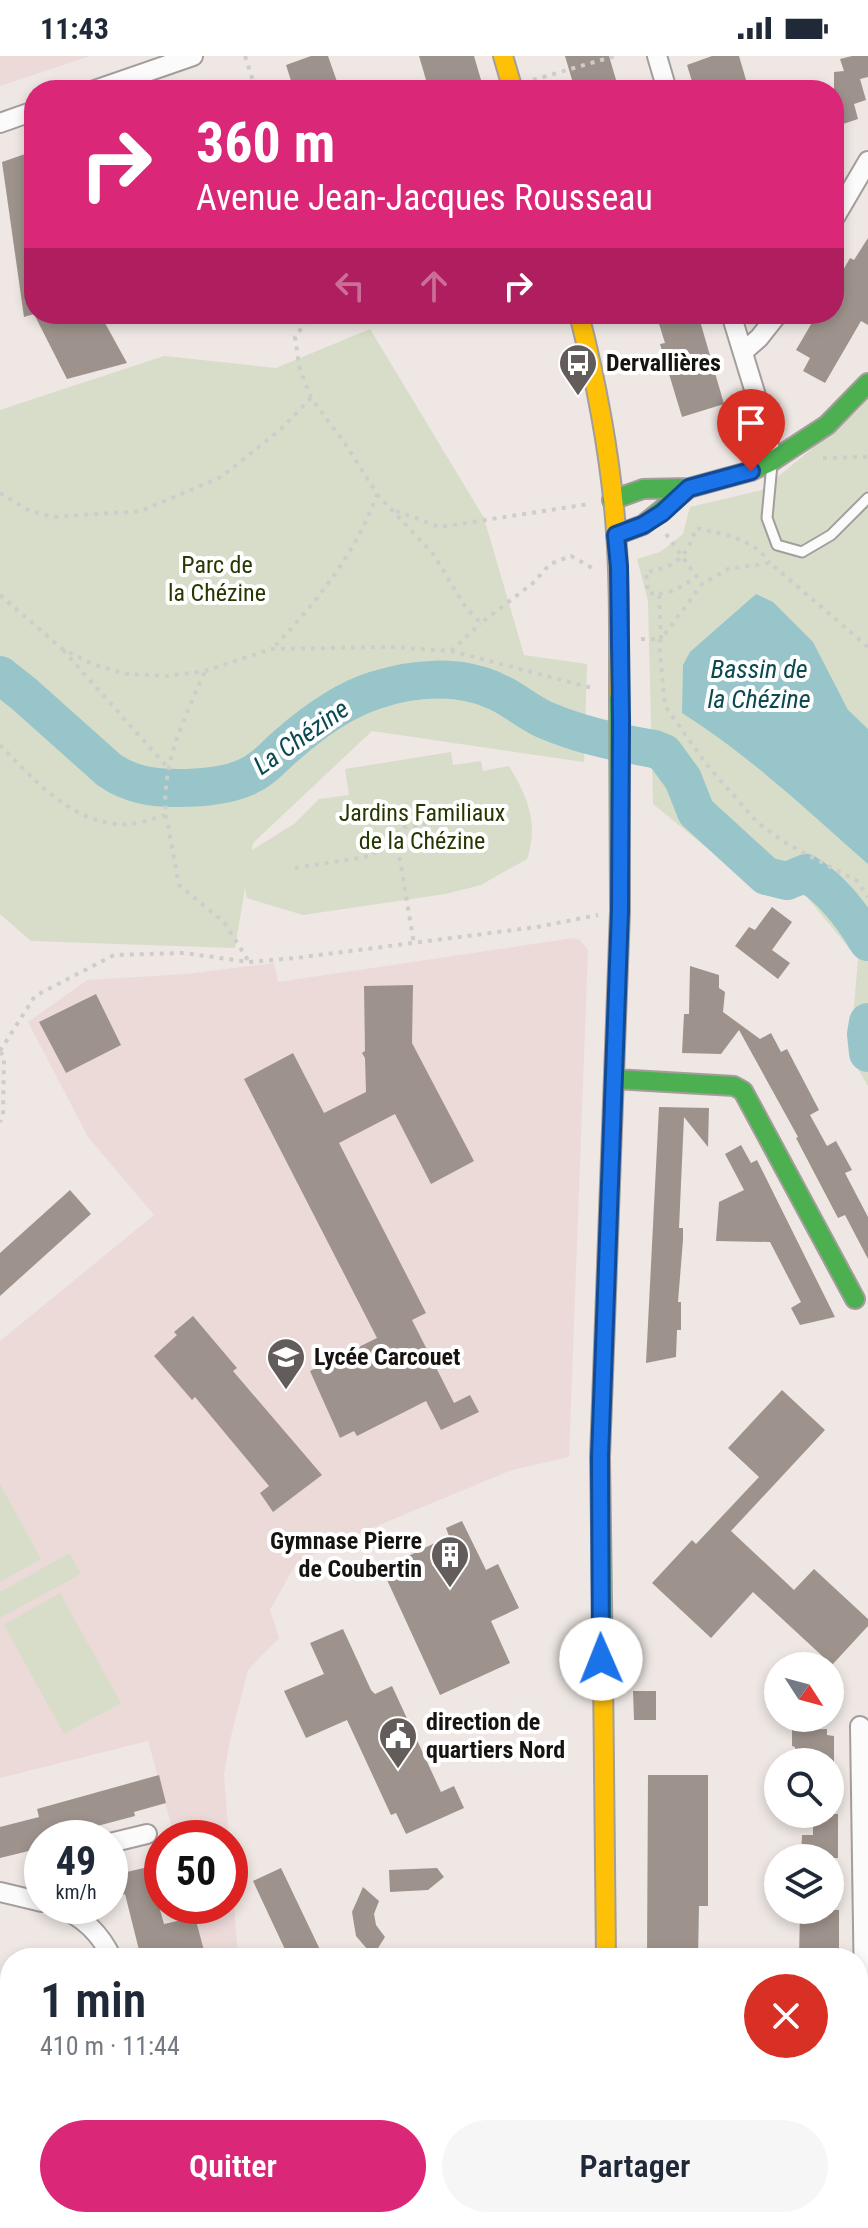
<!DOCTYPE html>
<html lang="fr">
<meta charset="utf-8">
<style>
:root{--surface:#fff;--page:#f6f6f7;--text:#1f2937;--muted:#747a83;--accent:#db2777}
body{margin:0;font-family:"Roboto Condensed",sans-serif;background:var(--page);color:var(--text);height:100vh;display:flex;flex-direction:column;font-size:30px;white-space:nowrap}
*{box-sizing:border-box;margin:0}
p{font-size:26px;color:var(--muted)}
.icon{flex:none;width:44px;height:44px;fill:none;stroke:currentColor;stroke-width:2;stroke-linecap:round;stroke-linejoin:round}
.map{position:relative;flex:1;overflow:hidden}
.details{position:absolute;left:0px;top:1892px;width:868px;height:280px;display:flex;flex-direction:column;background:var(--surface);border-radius:32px 32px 0 0;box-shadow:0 4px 12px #0003}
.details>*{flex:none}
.top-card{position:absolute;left:24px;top:24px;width:820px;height:244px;border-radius:32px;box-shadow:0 4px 12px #0003;background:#db2777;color:#fff;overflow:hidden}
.needle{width:52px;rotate:126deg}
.buttons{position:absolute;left:764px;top:1596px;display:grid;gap:16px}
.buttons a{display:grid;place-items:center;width:80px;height:80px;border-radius:50%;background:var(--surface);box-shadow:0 4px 12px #0003;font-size:40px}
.speed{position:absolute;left:24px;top:1764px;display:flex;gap:16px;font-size:40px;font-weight:700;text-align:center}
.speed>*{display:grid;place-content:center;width:104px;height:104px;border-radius:50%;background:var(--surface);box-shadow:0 4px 12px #0003;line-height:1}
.speed small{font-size:20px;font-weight:400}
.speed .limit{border:12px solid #d22;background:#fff;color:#111}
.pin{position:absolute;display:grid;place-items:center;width:68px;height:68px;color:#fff;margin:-82px -34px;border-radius:50% 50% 50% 0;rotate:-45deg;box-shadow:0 0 8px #0007}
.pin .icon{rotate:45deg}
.me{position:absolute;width:88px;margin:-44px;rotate:359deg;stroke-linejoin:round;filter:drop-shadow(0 0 6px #0008)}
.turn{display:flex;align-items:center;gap:28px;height:168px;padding:0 40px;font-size:36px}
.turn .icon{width:104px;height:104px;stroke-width:2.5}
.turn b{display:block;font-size:56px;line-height:68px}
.lanes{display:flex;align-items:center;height:76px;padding:0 40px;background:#0003;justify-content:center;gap:40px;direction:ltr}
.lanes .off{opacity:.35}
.round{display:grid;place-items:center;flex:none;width:84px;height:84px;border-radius:42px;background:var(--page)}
.head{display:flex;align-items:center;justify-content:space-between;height:136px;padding:0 40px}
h1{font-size:48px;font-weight:600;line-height:60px}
.cta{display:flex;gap:16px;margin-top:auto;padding:16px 40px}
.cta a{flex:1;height:92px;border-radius:48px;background:var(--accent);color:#fff;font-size:32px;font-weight:600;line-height:92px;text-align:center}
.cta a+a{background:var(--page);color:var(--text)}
.status{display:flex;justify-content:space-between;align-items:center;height:56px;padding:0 40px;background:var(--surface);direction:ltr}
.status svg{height:22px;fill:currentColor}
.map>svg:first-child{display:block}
.education{fill:#ecdad9}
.green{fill:#d7ddc8}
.water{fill:#97c5ca}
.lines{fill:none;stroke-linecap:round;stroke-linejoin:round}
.river{stroke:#97c5ca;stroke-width:38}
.building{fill:#9e938c}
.lane-casing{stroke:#a39e9b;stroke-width:13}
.street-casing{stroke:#a39e9b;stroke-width:22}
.fast-casing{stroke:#a39e9b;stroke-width:22}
.slow-casing{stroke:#a39e9b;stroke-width:22}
.jam-casing{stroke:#a39e9b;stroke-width:22}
.path{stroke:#cfcdcc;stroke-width:4;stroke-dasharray:4 6;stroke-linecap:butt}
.lane{stroke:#fcfbfb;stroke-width:9}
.street{stroke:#fcfbfb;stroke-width:18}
.fast{stroke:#4caf50;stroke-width:18}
.slow{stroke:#ffc107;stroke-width:18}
.jam{stroke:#c62828;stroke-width:18}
.route-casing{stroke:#114b97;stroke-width:20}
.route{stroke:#1a73e8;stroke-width:14}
.labels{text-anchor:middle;stroke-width:8;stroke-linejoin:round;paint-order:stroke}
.poi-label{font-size:24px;font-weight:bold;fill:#171311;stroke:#fff;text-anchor:start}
.park-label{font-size:24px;fill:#263801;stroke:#fff}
.water-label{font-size:26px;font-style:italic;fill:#0b4a51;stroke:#fff}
</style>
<div class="status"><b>11:43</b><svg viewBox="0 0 49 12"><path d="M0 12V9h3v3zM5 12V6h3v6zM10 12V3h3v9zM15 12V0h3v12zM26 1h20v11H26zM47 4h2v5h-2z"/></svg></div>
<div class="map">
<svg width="868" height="2172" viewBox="0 0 868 2172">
<rect width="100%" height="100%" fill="#eee7e3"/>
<path class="education" d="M 0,0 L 90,0 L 0,30 Z
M 573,882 L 580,884 L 588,894 L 569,1401 L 512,1414 L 348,1482 L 297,1506 L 270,1554 L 279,1582 L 248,1614 L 230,1684 L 224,1719 L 229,1782 L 175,1782 L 148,1685 L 0,1722 L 0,1285 L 154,1159 L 88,1081 L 28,966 L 87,924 L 186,918 L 274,907 L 278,926 Z
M 230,1799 L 238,1902 L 206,1902 L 192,1850 L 230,1850 Z"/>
<path class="green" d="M 370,273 L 484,462 L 524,599 L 587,608 L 584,706 L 372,675 L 253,787 L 252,794 L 294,768 L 319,743 L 349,739 L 345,713 L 451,696 L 453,709 L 481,705 L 483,715 L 509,710 C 528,742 539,767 527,803 L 481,829 L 445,838 L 303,859 L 247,842 L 245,832 L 235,892 L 31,885 L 0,858 L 0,354 L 164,300 L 276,312 Z
M 868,341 L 868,1030 L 850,999 L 858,903 L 806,840 L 756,832 L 653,748 L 648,545 L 637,503 L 660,496 L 683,478 L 690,451 L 762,434 L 856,356 Z
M 0,1428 L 41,1503 L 0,1526 Z
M 69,1497 L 81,1518 L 0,1562 L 0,1536 Z
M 60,1537 L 121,1647 L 64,1678 L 4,1569 Z
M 237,2162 L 288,2162 L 291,2172 L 240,2172 Z"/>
<path class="water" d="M 756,538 L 773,546 L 813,586 L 848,654 L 868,673 L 868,808 C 808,755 750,700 682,657 L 683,609 L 690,596 Z"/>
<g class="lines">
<path class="river" d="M 0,619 L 24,638 L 109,714 C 131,729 152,732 178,732 C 198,732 225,730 244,722 C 262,715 273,701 287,689 C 312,667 344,644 376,634 C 413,622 458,618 495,635 C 512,642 526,655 543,663 C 579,679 615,686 654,693 L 664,697 L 683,723 L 696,756 L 766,820 L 787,825 L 806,817 C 833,834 852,859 868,886
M 868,966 L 866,978 L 868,997"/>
</g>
<path class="building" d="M 311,0 L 328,0 L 340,34 L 294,34 L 286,9 Z
M 419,0 L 474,0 L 484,34 L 429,34 Z
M 565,0 L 609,0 L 619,34 L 575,34 Z
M 712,0 L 739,0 L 749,34 L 723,34 L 720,26 L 694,32 L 687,9 Z
M 852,0 L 868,0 L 868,21 L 860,23 L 866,44 L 854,48 L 858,63 L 834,71 L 834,16 L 844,15 L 840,3 Z
M 34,95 L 34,258 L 100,258 L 127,307 L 67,323 L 34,258 L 24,261 L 2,106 Z
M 868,182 L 868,269 L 861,265 L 825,327 L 803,315 L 810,302 L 796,294 L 817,258 L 834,258 L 834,230 L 850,202 L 854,204 Z
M 656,258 L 698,258 L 724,348 L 682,361 L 660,288 L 665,287 Z
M 772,851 L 792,866 L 772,894 L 790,907 L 778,923 L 735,890 L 749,871 L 755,874 Z
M 690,910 L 719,919 L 719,932 L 725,936 L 723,956 L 760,983 L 771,977 L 781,996 L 787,993 L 819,1054 L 810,1059 L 827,1090 L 836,1085 L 852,1114 L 845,1117 L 868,1161 L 868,1203 L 845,1159 L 838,1162 L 796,1082 L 798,1081 L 739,974 L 721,998 L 682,997 L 684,958 L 689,958 Z
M 413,929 L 412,987 L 474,1105 L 431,1128 L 395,1058 L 339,1087 L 426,1257 L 412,1264 L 454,1347 L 470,1339 L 479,1356 L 441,1374 L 426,1345 L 357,1380 L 354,1375 L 340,1382 L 310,1315 L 377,1282 L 244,1023 L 293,997 L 324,1057 L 366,1036 L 365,1002 L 362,997 L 365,995 L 364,930 Z
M 96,938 L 121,989 L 66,1017 L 39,966 Z
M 659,1051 L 709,1052 L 708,1091 L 684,1061 L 679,1172 L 683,1172 L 683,1184 L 678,1246 L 681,1246 L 681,1274 L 677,1274 L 676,1301 L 646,1307 Z
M 741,1089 L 751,1107 L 757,1104 L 835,1261 L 800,1269 L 791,1252 L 801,1246 L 770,1186 L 716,1185 L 719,1146 L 744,1134 L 725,1098 Z
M 70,1134 L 91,1158 L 0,1240 L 0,1197 Z
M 193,1260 L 237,1312 L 233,1315 L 322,1419 L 273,1456 L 260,1437 L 269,1430 L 195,1341 L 192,1344 L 154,1300 L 177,1279 L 174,1276 Z
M 782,1334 L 825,1374 L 731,1475 L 794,1534 L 814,1513 L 868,1563 L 868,1570 L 832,1609 L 753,1536 L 711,1582 L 652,1527 L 692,1484 L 696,1488 L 759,1421 L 728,1392 Z
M 462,1465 L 486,1514 L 498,1508 L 519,1552 L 491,1565 L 510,1607 L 440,1639 L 382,1513 L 449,1480 L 446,1472 Z
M 343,1573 L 371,1634 L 375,1638 L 392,1630 L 441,1736 L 454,1730 L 464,1752 L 406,1778 L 396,1757 L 391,1759 L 347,1664 L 306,1682 L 284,1635 L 324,1618 L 310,1587 Z
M 633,1635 L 656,1635 L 656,1664 L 634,1664 Z
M 827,1673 L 827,1679 L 834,1680 L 834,1706 L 806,1706 L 806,1696 L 795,1696 L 795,1691 L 792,1690 L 792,1674 Z
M 159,1719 L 166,1747 L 134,1756 L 135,1760 L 52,1782 L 42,1782 L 42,1784 L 35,1786 L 37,1793 L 0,1802 L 0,1771 L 39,1761 L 37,1753 Z
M 648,1719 L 708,1719 L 708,1850 L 699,1850 L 698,1902 L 647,1902 Z
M 813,1758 L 838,1758 L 838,1802 L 801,1802 L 802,1779 L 813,1779 Z
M 148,1811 L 164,1868 L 195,1861 L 206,1902 L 141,1902 L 125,1838 L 118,1840 L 117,1835 L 110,1836 L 110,1820 Z
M 281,1812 L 324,1902 L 289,1902 L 253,1825 Z
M 437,1812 L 444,1821 L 428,1834 L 390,1836 L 389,1814 Z
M 363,1831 L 379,1845 L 374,1858 L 376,1869 L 385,1881 L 373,1900 L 356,1880 L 352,1856 Z
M 800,1854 L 839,1854 L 839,1902 L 799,1902 Z"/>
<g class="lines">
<g class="lane-casing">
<path id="lane" d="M 772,408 L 767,462 L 777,489 L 802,496 L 831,479 L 868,442
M 149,2172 C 167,2167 181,2162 199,2172"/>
</g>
<g class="street-casing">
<path id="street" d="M 657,0 L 667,34
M 95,34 L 193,0
M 0,67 L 34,55
M 834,163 L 868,105
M 731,258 L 765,369 L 772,405
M 743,296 L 759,282 L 778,258
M 860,1670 L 865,2003 L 868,2029
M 110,1787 L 147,1778
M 0,1836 L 42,1846
M 58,1850 C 84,1862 100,1877 112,1902
M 440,2162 L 440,2172"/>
</g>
<g class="fast-casing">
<path id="fast" d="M 612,444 L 643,433 L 689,432 L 751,415 L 772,405 L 827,369 L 868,327
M 616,479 L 643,469 L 689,432
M 615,1023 L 734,1030 L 743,1035 L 855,1243
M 603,1615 L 600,1401 L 620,855 L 619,638
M 858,2015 L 868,2013"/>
</g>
<g class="slow-casing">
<path id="slow" d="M 503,0 L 513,34
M 579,258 C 596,325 609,393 615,462 C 620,521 619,580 619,638
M 603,1615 L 606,1902
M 622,2162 L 623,2172"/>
</g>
<g class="jam-casing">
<path id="jam" d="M 0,2089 L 10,2087"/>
</g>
<path class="path" d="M 245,0 L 256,34
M 533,24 L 615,0
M 311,342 L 299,310 L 295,281 L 312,258
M 823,402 L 868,401
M 0,437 L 30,455 L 53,461 L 141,455 L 221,421 L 280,374 L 311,342 L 344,386 L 377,438 C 357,496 315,548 273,592
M 377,438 L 434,499 L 466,552 L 481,567 L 533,527 L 550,508 L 571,500 L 594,513
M 396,455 L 440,471 L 589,448
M 666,478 L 702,528
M 659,538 L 673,535 L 696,522
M 0,539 L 61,592 L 92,608 L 127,618 L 168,620 L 205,615 L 271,593 L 392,591 L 451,595 L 596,633
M 641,583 L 661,583 L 659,538 L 648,537 L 646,516 C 676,511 687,501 696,472 C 723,478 753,482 770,507
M 868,591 L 770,507 L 728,513 L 702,528 L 659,586 L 665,650 L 707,709 L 758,767 L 787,788 L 857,825 L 868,841
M 63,594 L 168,712
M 451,595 L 481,567
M 0,689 C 33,723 77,773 130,768 C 142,767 155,762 166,759 C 161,707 185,662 205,615
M 166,759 L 179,829 L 224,866 L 249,906
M 390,785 L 398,792 L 414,888
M 295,812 L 371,800 L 404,771 L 491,757
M 0,995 L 35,940 L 114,899 L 184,897 L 249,906 L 296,902 L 537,871 L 598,859
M 0,996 L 4,1000 L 3,1059 L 0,1066"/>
<use href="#lane" class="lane"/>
<use href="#street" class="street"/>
<use href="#fast" class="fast"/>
<use href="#slow" class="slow"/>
<use href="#jam" class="jam"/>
</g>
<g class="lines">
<g class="route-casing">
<path id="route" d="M 601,1603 L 600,1401 L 620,855 L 621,665 L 619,511 L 616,479 L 643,469 L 662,457 L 689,432 L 751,415"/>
</g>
<use href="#route" class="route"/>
</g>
<defs>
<g id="bus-pin" transform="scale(2)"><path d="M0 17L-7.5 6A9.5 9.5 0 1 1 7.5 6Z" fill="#625d5a" stroke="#fff"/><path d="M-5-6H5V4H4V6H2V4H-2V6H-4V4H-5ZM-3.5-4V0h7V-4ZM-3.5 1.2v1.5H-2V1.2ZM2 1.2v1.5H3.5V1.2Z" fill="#fff"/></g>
<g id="school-pin" transform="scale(2)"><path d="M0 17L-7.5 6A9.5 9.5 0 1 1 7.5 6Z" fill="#625d5a" stroke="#fff"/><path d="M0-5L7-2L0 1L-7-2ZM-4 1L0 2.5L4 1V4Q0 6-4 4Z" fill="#fff"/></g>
<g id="building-pin" transform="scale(2)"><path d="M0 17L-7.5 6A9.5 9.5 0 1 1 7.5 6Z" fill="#625d5a" stroke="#fff"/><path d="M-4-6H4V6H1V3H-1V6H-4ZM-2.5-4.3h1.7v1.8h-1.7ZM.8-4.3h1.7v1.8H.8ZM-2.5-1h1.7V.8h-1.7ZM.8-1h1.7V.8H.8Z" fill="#fff"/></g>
<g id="civic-pin" transform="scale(2)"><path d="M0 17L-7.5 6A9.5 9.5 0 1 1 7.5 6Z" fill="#625d5a" stroke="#fff"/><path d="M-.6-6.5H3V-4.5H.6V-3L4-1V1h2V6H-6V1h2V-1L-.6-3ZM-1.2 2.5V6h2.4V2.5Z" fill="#fff"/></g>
</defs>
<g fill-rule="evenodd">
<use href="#bus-pin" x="578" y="307"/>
<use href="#school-pin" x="286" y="1301"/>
<use href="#building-pin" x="450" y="1499"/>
<use href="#civic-pin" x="398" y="1680"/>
</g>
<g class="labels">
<g class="poi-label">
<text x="606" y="315">Dervallières</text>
<text x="314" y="1309">Lycée Carcouet</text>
<text x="422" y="1493" text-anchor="end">Gymnase Pierre<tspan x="422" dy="28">de Coubertin</tspan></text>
<text x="426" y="1674">direction de<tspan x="426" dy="28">quartiers Nord</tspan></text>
</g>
<g class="park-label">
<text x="217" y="517">Parc de<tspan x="217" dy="28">la Chézine</tspan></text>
<text x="422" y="765">Jardins Familiaux<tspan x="422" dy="28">de la Chézine</tspan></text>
</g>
<g class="water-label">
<text x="759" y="622">Bassin de<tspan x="759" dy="30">la Chézine</tspan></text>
<text transform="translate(301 681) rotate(-35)" y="9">La Chézine</text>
</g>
</g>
</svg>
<div class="buttons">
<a><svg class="needle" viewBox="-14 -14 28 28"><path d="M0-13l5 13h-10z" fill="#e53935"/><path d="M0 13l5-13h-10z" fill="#747a83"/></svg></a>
<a><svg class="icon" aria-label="search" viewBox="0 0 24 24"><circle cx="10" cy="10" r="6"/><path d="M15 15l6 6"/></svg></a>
<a><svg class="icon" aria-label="layers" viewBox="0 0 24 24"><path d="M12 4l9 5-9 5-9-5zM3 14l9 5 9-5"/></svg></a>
</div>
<div class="speed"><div>49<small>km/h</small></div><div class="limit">50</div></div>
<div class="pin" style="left:751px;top:415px;background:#d93025"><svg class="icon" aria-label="arrive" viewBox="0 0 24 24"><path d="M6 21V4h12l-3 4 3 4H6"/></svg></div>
<svg class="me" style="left:601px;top:1603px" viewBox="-20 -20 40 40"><circle r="19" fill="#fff"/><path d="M0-13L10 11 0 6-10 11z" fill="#1a73e8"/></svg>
<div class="top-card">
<div class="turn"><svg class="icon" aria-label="right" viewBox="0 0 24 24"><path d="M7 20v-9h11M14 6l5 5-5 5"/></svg><div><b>360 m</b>Avenue Jean-Jacques Rousseau</div></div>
<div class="lanes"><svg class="icon off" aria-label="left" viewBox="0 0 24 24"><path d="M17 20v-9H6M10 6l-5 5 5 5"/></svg><svg class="icon off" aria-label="ahead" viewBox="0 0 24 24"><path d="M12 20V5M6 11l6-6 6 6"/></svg><svg class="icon" aria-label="right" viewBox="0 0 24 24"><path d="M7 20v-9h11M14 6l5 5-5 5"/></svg></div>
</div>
<section class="details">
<div class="head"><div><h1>1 min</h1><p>410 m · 11:44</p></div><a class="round" style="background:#d93025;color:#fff"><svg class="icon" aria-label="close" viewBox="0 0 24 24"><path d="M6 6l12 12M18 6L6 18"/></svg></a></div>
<div class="cta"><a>Quitter</a><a>Partager</a></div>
</section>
</div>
